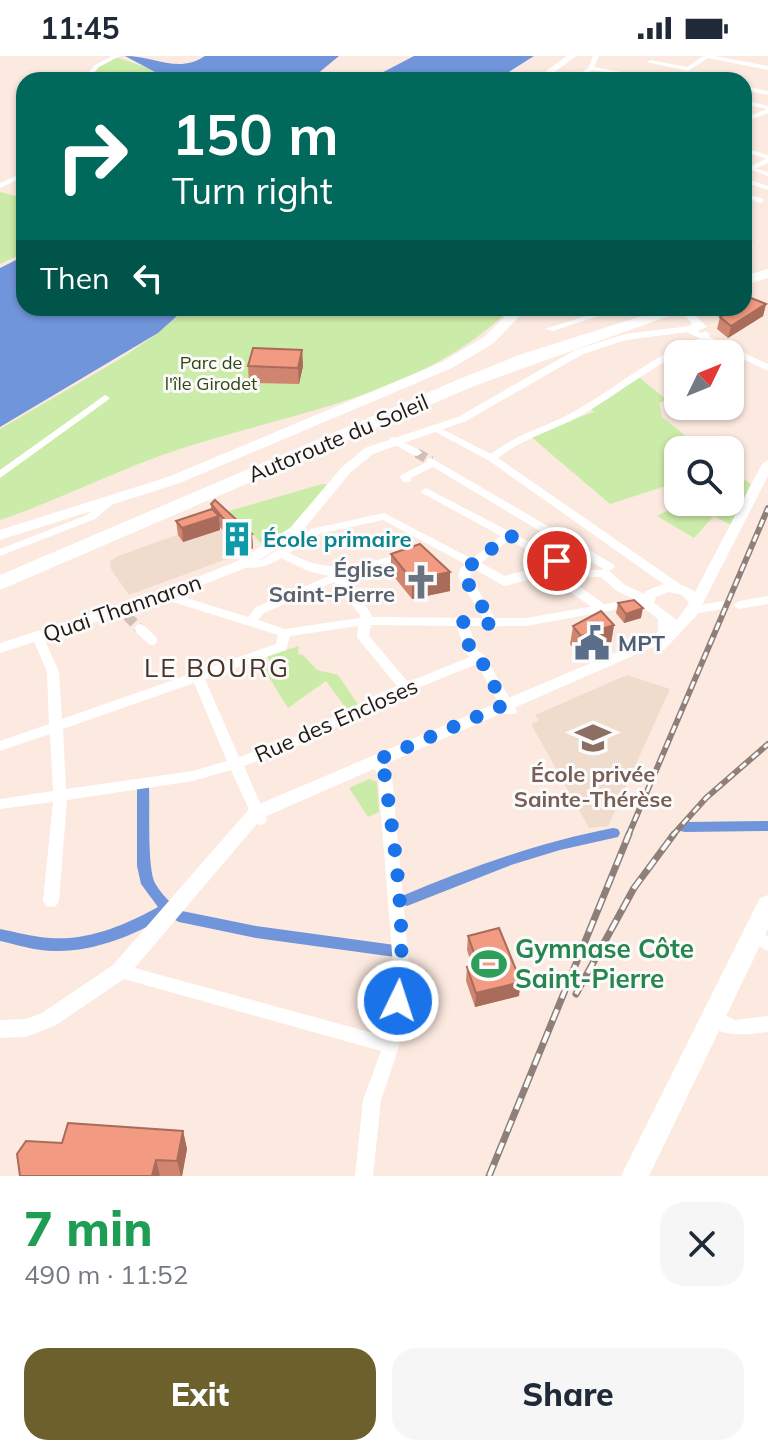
<!DOCTYPE html>
<meta charset="utf-8">
<style>
:root{--surface:#fff;--page:#f6f6f7;--text:#1f2937;--muted:#747a83;--accent:#6c602d}
body{margin:0;font-family:Mulish,sans-serif;background:var(--page);color:var(--text);height:100vh;display:flex;flex-direction:column;font-size:30px;white-space:nowrap}
*{box-sizing:border-box;margin:0}
p{font-size:26px;color:var(--muted)}
.icon{flex:none;width:44px;height:44px;fill:none;stroke:currentColor;stroke-width:2;stroke-linecap:round;stroke-linejoin:round}
.map{position:relative;height:1120px;overflow:hidden}
.panel{display:flex;flex-direction:column;background:var(--surface);flex:1}
.panel>*{flex:none}
.top-card{position:absolute;left:16px;top:16px;width:736px;height:244px;border-radius:24px;box-shadow:0 2px 6px #0004;background:#00695c;color:#fff;overflow:hidden}
.needle{width:52px;rotate:47deg}
.buttons{position:absolute;left:664px;top:284px;display:grid;gap:16px}
.buttons a{display:grid;place-items:center;width:80px;height:80px;border-radius:16px;background:var(--surface);box-shadow:0 2px 6px #0004;font-size:40px}
.pin{position:absolute;display:grid;place-items:center;width:68px;height:68px;color:#fff;margin:-34px;border:4px solid #fff;border-radius:50%;box-shadow:0 2px 8px #0007}
.me{position:absolute;width:88px;margin:-44px;rotate:4deg;stroke-linejoin:round;filter:drop-shadow(0 0 6px #0008)}
.turn{display:flex;align-items:center;gap:28px;height:168px;padding:0 24px;font-size:36px}
.turn .icon{width:104px;height:104px;stroke-width:2.5}
.turn b{display:block;font-size:56px;line-height:68px}
.then{display:flex;align-items:center;height:76px;padding:0 24px;background:#0003;gap:16px;font-size:30px}
.round{display:grid;place-items:center;flex:none;width:84px;height:84px;border-radius:24px;background:var(--page)}
.headline{display:flex;align-items:center;justify-content:space-between;height:136px;padding:0 24px}
h1{font-size:48px;font-weight:800;line-height:60px;color:#1e9e55}
.primary-button{display:flex;gap:16px;margin-top:auto;padding:16px 24px}
.primary-button a{flex:1;height:92px;border-radius:24px;background:var(--accent);color:#fff;font-size:32px;font-weight:800;line-height:92px;text-align:center}
.primary-button a+a{background:var(--page);color:var(--text)}
.status{display:flex;justify-content:space-between;align-items:center;height:56px;padding:0 40px;background:var(--surface);direction:ltr}
.status svg{height:22px;fill:currentColor}
.map>svg:first-child{display:block}
.education{fill:#f0dccd}
.green{fill:#cbeba8}
.water{fill:#7195da}
.lines{fill:none;stroke-linecap:round;stroke-linejoin:round}
.canal{fill:#7195da;fill-rule:evenodd}
.pedestrian-tunnel{stroke:#d1c0b7;stroke-width:10;stroke-dasharray:10 5;stroke-linecap:butt}
.minor-tunnel{stroke:#d1c0b7;stroke-width:10;stroke-dasharray:10 5;stroke-linecap:butt}
.pedestrian{stroke:#fff;stroke-width:10}
.minor{fill:#fff;fill-rule:evenodd}
.tertiary{fill:#fff;fill-rule:evenodd}
.primary{fill:#fff;fill-rule:evenodd}
.motorway{fill:#fff;fill-rule:evenodd}
.rail-far1-casing{stroke:#8e8078;stroke-width:6}
.rail-casing{stroke:#8e8078;stroke-width:7}
.rail-far1{stroke:#fbfbfb;stroke-width:3;stroke-dasharray:8;stroke-linecap:butt}
.rail{stroke:#fbfbfb;stroke-width:4;stroke-dasharray:12;stroke-linecap:butt}
.wall{fill:#d08570}
.shaded-wall{fill:#a96c5b}
.building{fill:#f29b82;stroke:#a96c5b;stroke-width:2}
.route{stroke:#1a73e8;stroke-width:14;stroke-dasharray:0 25.2}
.labels{text-anchor:middle;stroke-width:6;stroke-linejoin:round;paint-order:stroke}
.far-park-label{font-size:18px;fill:#30470f;stroke:#fbfbfb}
.street-label{font-size:22px;fill:#231913;stroke:#fbfbfb}
.culture-label{font-size:22px;font-weight:bold;fill:#0d838f;stroke:#fbfbfb;text-anchor:start}
.worship-label{font-size:22px;font-weight:bold;fill:#5b616d;stroke:#fbfbfb;text-anchor:end}
.service-label{font-size:22px;font-weight:bold;fill:#4e5e75;stroke:#fbfbfb;text-anchor:start}
.education-label{font-size:22px;font-weight:bold;fill:#785e54;stroke:#fbfbfb}
.quarter-label{font-size:26px;letter-spacing:2px;fill:#4a3326;stroke:#fbfbfb}
.near-leisure-label{font-size:26px;font-weight:bold;fill:#27864d;stroke:#fbfbfb;text-anchor:start}
</style>
<div class="status"><b>11:45</b><svg viewBox="0 0 49 12"><path d="M0 12V9h3v3zM5 12V6h3v6zM10 12V3h3v9zM15 12V0h3v12zM26 1h20v11H26zM47 4h2v5h-2z"/></svg></div>
<div class="map">
<svg width="768" height="1120" viewBox="0 0 768 1120">
<rect width="100%" height="100%" fill="#fceae0"/>
<path class="education" d="M 213,466 L 233,469 L 254,493 L 129,539 L 111,513 L 110,505 L 118,500 Z
M 627,619 L 670,633 L 608,770 L 589,772 L 531,668 L 539,665 L 535,659 Z"/>
<path class="green" d="M 115,1 L 163,17 L 170,24 L 84,24 L 93,12 Z
M 0,136 L 24,142 L 24,197 L 0,208 Z
M 187,252 L 511,252 C 416,345 285,356 165,398 C 109,418 56,445 0,464 L 0,373 L 120,303 L 158,277 Z
M 635,318 L 667,344 L 659,347 L 662,361 L 703,394 L 678,394 L 678,430 L 675,427 L 610,448 L 529,379 L 594,356 L 590,352 Z
M 730,413 L 751,428 L 731,469 L 714,460 L 694,482 L 657,460 L 685,446 L 730,446 Z
M 322,428 L 330,429 L 292,471 L 265,491 L 229,455 Z
M 299,590 L 298,598 L 303,599 L 317,614 L 338,619 L 359,650 L 348,655 L 326,625 L 288,652 L 262,610 L 270,606 L 267,600 Z
M 369,723 L 377,726 L 379,756 L 368,761 L 349,732 Z"/>
<path class="water" d="M 125,0 C 155,0 178,18 205,0 L 339,0 L 310,24 L 170,24 Z
M 414,0 L 534,0 L 496,24 L 368,24 Z
M 24,200 L 24,252 L 186,252 L 158,277 L 0,371 L 0,212 Z"/>
<g class="lines">
<path class="canal" d="M 143,726 L 148,728 L 149,731 C 150,752 147,811 155,827 C 161,838 171,848 182,855 L 256,870 L 395,889 L 400,891 L 402,895 L 400,899 L 395,901 L 256,882 L 179,866 L 167,860 C 135,879 93,896 55,895 C 36,895 18,889 0,885 L 0,873 C 16,876 33,881 50,882 C 87,885 126,869 158,851 L 141,828 L 137,810 L 137,731 L 138,728 Z
M 768,765 L 768,775 L 685,776 L 680,775 L 678,771 L 680,767 L 685,766 Z
M 613,772 L 618,773 L 620,777 L 618,781 L 560,794 L 511,809 L 407,850 L 402,848 L 400,844 L 402,840 C 471,811 540,786 613,772 Z"/>
<path class="pedestrian-tunnel" d="M 127,560 L 140,573"/>
<path class="minor-tunnel" d="M 417,397 L 431,405"/>
<path class="pedestrian" d="M 505,525 L 538,516 L 565,526 L 601,552
M 140,573 L 152,584"/>
<path class="minor" d="M 593,0 L 599,0 L 594,11 L 645,20 L 642,22 L 592,14 L 579,24 L 572,24 L 589,11 Z
M 703,0 L 715,0 L 768,10 L 768,14 L 708,2 L 688,15 L 647,6 L 650,4 L 687,11 Z
M 744,30 L 768,35 L 768,39 L 744,34 Z
M 744,44 L 768,50 L 768,57 L 744,66 L 744,62 L 767,53 L 744,48 Z
M 744,92 L 768,99 L 768,103 L 744,96 Z
M 750,111 L 768,116 L 768,120 L 750,113 Z
M 744,122 L 768,130 L 768,134 L 744,126 Z
M 744,137 L 763,143 L 764,145 L 760,147 L 744,141 Z
M 744,186 L 754,190 L 750,192 L 744,191 Z
M 611,252 L 624,252 L 552,275 L 545,273 Z
M 706,275 L 710,278 L 708,286 C 660,302 624,335 580,360 C 553,375 523,382 498,402 L 680,528 L 682,531 L 680,534 L 672,534 L 488,404 L 428,372 L 433,369 L 436,370 L 491,398 C 516,378 546,371 573,356 C 617,332 653,298 701,282 L 703,276 Z
M 105,339 L 110,342 L 108,344 L 0,422 L 0,414 Z
M 394,381 L 421,395 L 422,397 L 417,400 L 413,399 L 390,386 L 390,382 Z
M 431,402 L 613,508 L 615,511 L 609,515 L 605,514 L 433,411 L 411,422 L 411,426 L 403,426 L 400,421 L 401,419 L 427,406 L 427,403 Z
M 426,432 L 583,514 L 608,514 L 625,529 L 651,541 L 653,544 L 647,548 L 526,570 L 498,570 L 493,572 L 488,570 L 469,570 L 477,594 L 484,599 L 517,655 L 515,658 L 505,658 L 477,608 L 386,645 L 305,687 L 244,710 L 267,763 L 265,767 L 260,769 L 255,767 L 231,714 L 193,725 L 67,744 L 59,845 L 56,850 L 51,851 L 46,850 L 43,845 L 53,746 L 0,753 L 0,743 L 53,735 L 50,678 L 0,695 L 0,685 L 49,668 L 47,616 L 32,581 L 34,578 L 42,578 L 59,616 L 62,663 L 276,588 L 278,579 L 160,542 L 158,539 L 164,535 L 248,561 L 256,551 L 329,520 L 308,515 L 281,502 C 267,511 256,513 239,511 L 237,508 L 239,505 L 261,504 L 311,473 L 384,457 L 472,503 L 501,480 L 422,437 L 421,435 ZM 383,464 L 465,508 L 460,513 L 458,521 L 483,562 L 372,561 L 370,556 L 341,518 L 408,503 L 410,501 L 408,499 L 404,497 C 361,508 330,520 289,497 L 319,478 ZM 509,484 L 577,521 L 601,521 L 617,535 L 634,543 L 526,562 L 495,562 L 470,521 L 474,513 L 501,528 L 509,528 L 511,525 L 509,522 L 481,507 ZM 334,526 L 360,559 L 360,562 L 285,573 L 258,564 L 264,557 ZM 371,569 L 457,570 L 465,596 L 470,601 L 408,626 L 369,580 ZM 358,570 L 357,581 L 359,584 L 397,630 L 376,639 L 295,681 L 239,701 L 205,623 L 286,594 L 290,580 ZM 194,627 L 227,705 L 193,715 L 66,733 L 63,673 Z
M 111,441 L 115,442 L 116,444 L 115,446 L 95,463 L 0,500 L 0,493 L 87,459 L 107,442 Z
M 768,540 L 768,548 L 739,553 L 733,549 L 739,545 Z
M 724,545 L 730,549 L 728,552 L 693,558 L 687,554 L 693,550 Z
M 377,699 L 382,700 L 392,720 L 410,922 L 399,990 L 381,1044 L 373,1120 L 355,1120 L 363,1044 L 381,995 L 120,922 L 114,920 L 112,915 L 114,910 L 120,908 L 384,980 L 394,922 L 378,720 L 370,704 L 372,700 Z
M 753,873 L 768,880 L 768,895 L 747,885 L 745,880 L 747,875 Z
M 712,953 L 735,964 L 768,960 L 768,976 C 746,978 717,984 704,961 L 706,956 Z"/>
<path class="tertiary" d="M 112,0 L 120,0 L 99,11 L 88,24 L 81,24 L 95,9 Z
M 768,102 L 768,107 L 744,118 L 744,113 Z
M 24,116 L 24,121 L 0,132 L 0,127 Z
M 677,252 L 688,252 L 707,271 L 697,275 L 768,308 L 768,315 L 687,276 L 626,284 L 583,298 L 466,365 L 373,398 L 350,417 L 300,478 L 248,511 L 169,542 L 0,597 L 0,587 L 159,536 L 238,505 L 290,472 L 342,411 L 365,392 L 458,361 L 575,294 L 625,278 L 689,270 L 692,267 Z
M 768,404 L 768,420 L 697,559 L 665,593 L 660,595 L 653,591 L 262,762 L 127,921 L 56,969 L 26,981 L 0,982 L 0,964 L 26,963 L 42,957 L 113,909 L 250,752 L 652,581 L 658,575 L 658,563 L 640,549 L 645,536 C 662,526 679,524 695,536 L 762,408 ZM 669,536 L 682,539 L 689,547 L 677,564 L 654,547 L 656,541 Z"/>
<path class="primary" d="M 567,0 L 576,0 L 544,24 L 534,24 Z
M 514,252 L 527,252 L 494,287 L 452,312 L 180,427 L 0,484 L 0,474 L 168,421 L 442,306 L 484,281 Z
M 768,839 L 768,873 L 649,1120 L 621,1120 L 760,842 Z"/>
<path class="motorway" d="M 768,213 L 768,222 L 744,229 L 744,220 Z
M 667,252 L 691,252 L 474,330 L 0,534 L 0,519 L 462,322 L 519,299 Z"/>
<g class="rail-far1-casing">
<path id="rail-far1" d="M 628,780 L 768,452
M 672,780 L 706,742 L 768,688"/>
</g>
<g class="rail-casing">
<path id="rail" d="M 576,938 L 634,832 L 674,778
M 489,1120 L 629,778"/>
</g>
<use href="#rail-far1" class="rail-far1"/>
<use href="#rail" class="rail"/>
</g>
<path class="wall" d="M 766,248 L 763,260 L 728,282 L 717,273 L 720,261 Z
M 302,294 L 303,310 L 299,328 L 249,327 L 248,310 Z
M 211,448 L 252,478 L 253,492 L 242,497 L 220,471 L 220,474 L 183,486 L 178,479 L 176,465 L 211,453 Z
M 391,498 L 450,516 L 450,535 L 412,543 L 391,517 Z
M 618,547 L 641,562 L 624,567 L 616,557 Z
M 614,569 L 611,587 L 578,598 L 570,588 L 573,570 Z
M 468,880 L 519,940 L 475,951 L 466,925 L 467,911 L 472,910 L 467,894 Z
M 183,1075 L 187,1093 L 182,1120 L 20,1120 L 62,1087 Z"/>
<path class="shaded-wall" d="M 766,248 L 763,260 L 728,282 L 731,270 Z
M 302,294 L 303,310 L 299,328 L 298,312 Z
M 219,460 L 220,474 L 183,486 L 182,472 Z
M 252,478 L 253,492 L 242,497 L 241,483 Z
M 450,516 L 450,535 L 412,543 L 412,524 Z
M 643,552 L 641,562 L 624,567 L 626,558 Z
M 614,569 L 611,587 L 578,598 L 581,580 Z
M 521,926 L 519,940 L 475,951 L 476,937 Z
M 183,1075 L 187,1093 L 182,1120 L 181,1120 L 177,1105 Z
M 156,1104 L 160,1120 L 152,1120 Z"/>
<path class="building" d="M 751,242 L 766,248 L 731,270 L 720,261 L 734,252 L 744,252 L 744,246 Z
M 253,292 L 302,294 L 298,312 L 248,310 Z
M 215,444 L 252,478 L 241,483 L 211,448 Z
M 212,453 L 219,460 L 182,472 L 176,465 Z
M 420,488 L 450,516 L 412,524 L 391,498 Z
M 634,544 L 643,552 L 626,558 L 618,547 Z
M 601,555 L 614,569 L 581,580 L 573,570 Z
M 499,872 L 521,926 L 476,937 L 467,911 L 478,908 L 468,880 Z
M 68,1067 L 183,1075 L 177,1105 L 156,1104 L 152,1120 L 20,1120 L 17,1098 L 26,1085 L 62,1087 Z"/>
<g class="lines">
<path class="route" d="M 398,945 C 408,877 394,783 384,715 L 377,704 L 504,649 L 480,602 L 471,596 L 462,566 L 493,568 L 464,521 L 466,513 L 509,479 L 557,505"/>
</g>
<defs>
<g id="building-bare" transform="scale(2.76)"><path d="M-4-6H4V6H1V3H-1V6H-4ZM-2.5-4.3h1.7v1.8h-1.7ZM.8-4.3h1.7v1.8H.8ZM-2.5-1h1.7V.8h-1.7ZM.8-1h1.7V.8H.8Z" fill="#0f9aa8" stroke="#fbfbfb" stroke-width="2.5" paint-order="stroke"/></g>
<g id="church-bare" transform="scale(2.76)"><path d="M-1.2-6h2.4v3.5h3.3v2.4h-3.3V6h-2.4V-.1h-3.3v-2.4h3.3Z" fill="#6b7280" stroke="#fbfbfb" stroke-width="2.5" paint-order="stroke"/></g>
<g id="civic-bare" transform="scale(2.76)"><path d="M-.6-6.5H3V-4.5H.6V-3L4-1V1h2V6H-6V1h2V-1L-.6-3ZM-1.2 2.5V6h2.4V2.5Z" fill="#5c6f8a" stroke="#fbfbfb" stroke-width="2.5" paint-order="stroke"/></g>
<g id="school-bare" transform="scale(2.76)"><path d="M0-5L7-2L0 1L-7-2ZM-4 1L0 2.5L4 1V4Q0 6-4 4Z" fill="#8d6e63" stroke="#fbfbfb" stroke-width="2.5" paint-order="stroke"/></g>
<g id="stadium-bare" transform="scale(2.76)"><path d="M0-5a6.5 5 0 1 0 0 10a6.5 5 0 1 0 0-10ZM-3.5-1.8h7v3.6h-7Z" fill="#2e9e5b" stroke="#fbfbfb" stroke-width="2.5" paint-order="stroke"/></g>
</defs>
<g fill-rule="evenodd">
<use href="#building-bare" x="237" y="483"/>
<use href="#church-bare" x="421" y="526"/>
<use href="#civic-bare" x="592" y="587"/>
<use href="#school-bare" x="593" y="682"/>
<use href="#stadium-bare" x="489" y="908"/>
</g>
<g class="labels">
<g class="far-park-label">
<text x="211" y="313">Parc de<tspan x="211" dy="21">l'île Girodet</tspan></text>
</g>
<g class="street-label">
<text transform="translate(338 382) rotate(-23)" y="8">Autoroute du Soleil</text>
<text transform="translate(122 552) rotate(-19)" y="8">Quai Thannaron</text>
<text transform="translate(336 664) rotate(-24)" y="8">Rue des Encloses</text>
</g>
<g class="culture-label">
<text x="263" y="491">École primaire</text>
</g>
<g class="worship-label">
<text x="395" y="521">Église<tspan x="395" dy="25">Saint-Pierre</tspan></text>
</g>
<g class="service-label">
<text x="618" y="595">MPT</text>
</g>
<g class="education-label">
<text x="593" y="726">École privée<tspan x="593" dy="25">Sainte-Thérèse</tspan></text>
</g>
<g class="quarter-label">
<text x="217" y="621">LE BOURG</text>
</g>
<g class="near-leisure-label">
<text x="515" y="902">Gymnase Côte<tspan x="515" dy="30">Saint-Pierre</tspan></text>
</g>
</g>
</svg>
<div class="buttons">
<a><svg class="needle" viewBox="-14 -14 28 28"><path d="M0-13l5 13h-10z" fill="#e53935"/><path d="M0 13l5-13h-10z" fill="#747a83"/></svg></a>
<a><svg class="icon" aria-label="search" viewBox="0 0 24 24"><circle cx="10" cy="10" r="6"/><path d="M15 15l6 6"/></svg></a>
</div>
<div class="pin" style="left:557px;top:505px;background:#d93025"><svg class="icon" aria-label="arrive" viewBox="0 0 24 24"><path d="M6 21V4h12l-3 4 3 4H6"/></svg></div>
<svg class="me" style="left:398px;top:945px" viewBox="-20 -20 40 40"><circle r="17" fill="#1a73e8" stroke="#fff" stroke-width="3"/><path d="M0-11L8 9 0 5-8 9z" fill="#fff"/></svg>
<div class="top-card">
<div class="turn"><svg class="icon" aria-label="right" viewBox="0 0 24 24"><path d="M7 20v-9h11M14 6l5 5-5 5"/></svg><div><b>150 m</b>Turn right</div></div>
<div class="then">Then<svg class="icon" aria-label="left" viewBox="0 0 24 24"><path d="M17 20v-9H6M10 6l-5 5 5 5"/></svg></div>
</div>
</div>
<section class="panel">
<div class="headline"><div><h1>7 min</h1><p>490 m · 11:52</p></div><a class="round"><svg class="icon" aria-label="close" viewBox="0 0 24 24"><path d="M6 6l12 12M18 6L6 18"/></svg></a></div>
<div class="primary-button"><a>Exit</a><a>Share</a></div>
</section>
